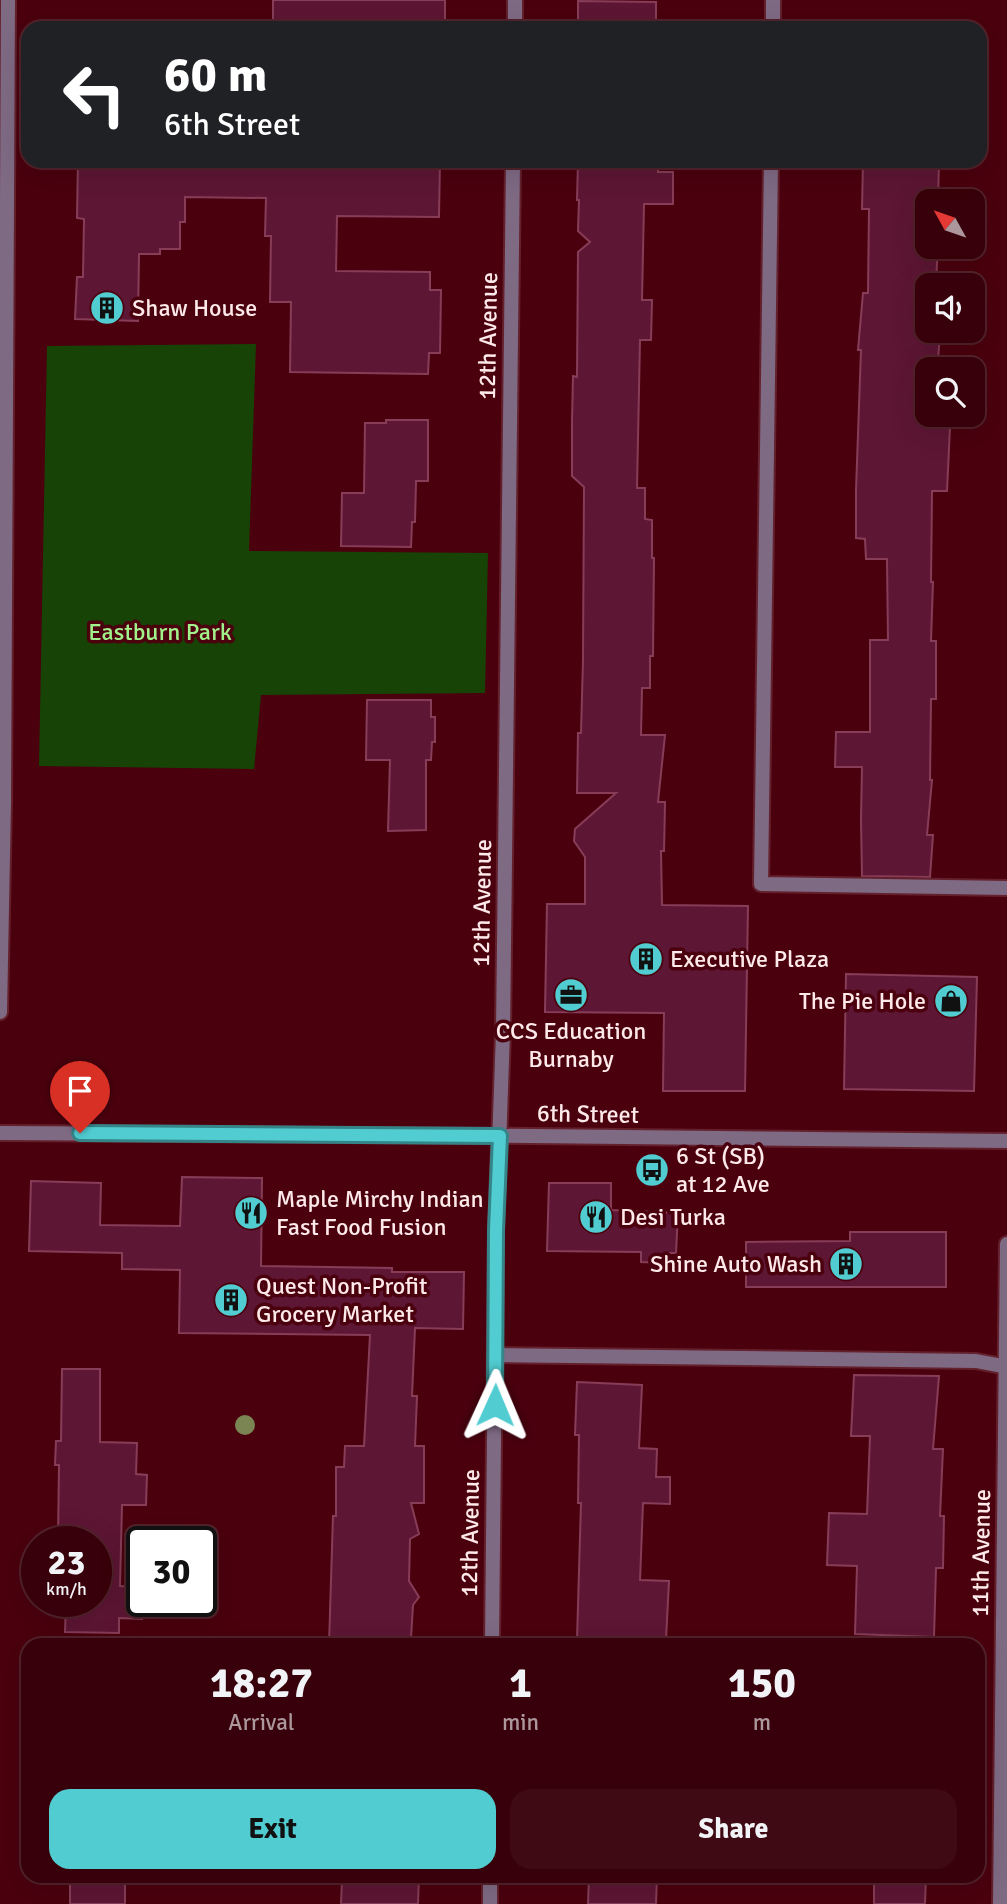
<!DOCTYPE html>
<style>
:root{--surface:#38000a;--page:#3f0a13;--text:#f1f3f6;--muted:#ab979c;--line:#52222b;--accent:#51ccd1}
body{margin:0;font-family:Signika,sans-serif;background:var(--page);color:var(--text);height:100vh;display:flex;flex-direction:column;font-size:26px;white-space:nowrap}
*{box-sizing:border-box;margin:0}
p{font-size:23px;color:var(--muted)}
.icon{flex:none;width:38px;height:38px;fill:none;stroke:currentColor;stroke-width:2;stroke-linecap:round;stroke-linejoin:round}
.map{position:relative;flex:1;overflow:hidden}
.drawer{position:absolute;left:21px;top:1638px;width:964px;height:245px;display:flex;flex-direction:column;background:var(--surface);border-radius:21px;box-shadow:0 7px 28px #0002,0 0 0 2px var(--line)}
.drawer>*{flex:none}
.guide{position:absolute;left:21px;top:21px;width:966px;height:147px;border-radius:21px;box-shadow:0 7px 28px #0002,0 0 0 2px var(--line);background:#202124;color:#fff;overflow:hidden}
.needle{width:46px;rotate:310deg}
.buttons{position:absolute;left:915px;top:189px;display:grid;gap:14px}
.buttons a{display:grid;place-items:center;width:70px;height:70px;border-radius:14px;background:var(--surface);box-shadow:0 7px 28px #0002,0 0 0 2px var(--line);font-size:35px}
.speed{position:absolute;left:21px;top:1526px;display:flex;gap:14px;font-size:35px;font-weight:700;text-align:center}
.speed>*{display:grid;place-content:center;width:91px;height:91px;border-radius:50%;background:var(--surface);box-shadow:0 7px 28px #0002,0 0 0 2px var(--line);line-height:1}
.speed small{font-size:18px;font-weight:400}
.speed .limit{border:4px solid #111;border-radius:10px;background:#fff;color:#111}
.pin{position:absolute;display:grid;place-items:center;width:60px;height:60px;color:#fff;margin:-72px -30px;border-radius:50% 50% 50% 0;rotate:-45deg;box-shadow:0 0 7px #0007}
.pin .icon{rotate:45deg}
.me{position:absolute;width:77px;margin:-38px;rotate:1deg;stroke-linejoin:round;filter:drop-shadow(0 0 5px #0008)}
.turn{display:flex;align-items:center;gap:24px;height:147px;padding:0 28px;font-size:32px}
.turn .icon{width:91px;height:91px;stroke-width:2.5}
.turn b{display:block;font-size:49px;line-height:60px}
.eta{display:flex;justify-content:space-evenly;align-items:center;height:119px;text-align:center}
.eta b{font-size:42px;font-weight:700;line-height:49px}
.button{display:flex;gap:14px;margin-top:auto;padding:14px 28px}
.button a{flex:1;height:80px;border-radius:21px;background:var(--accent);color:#111;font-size:28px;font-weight:700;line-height:80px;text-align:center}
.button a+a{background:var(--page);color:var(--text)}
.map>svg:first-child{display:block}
.green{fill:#174307}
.building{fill:#5d1634;stroke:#873d58;stroke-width:2}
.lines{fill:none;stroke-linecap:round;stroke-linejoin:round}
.service-casing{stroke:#64212d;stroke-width:18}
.minor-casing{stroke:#64212d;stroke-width:18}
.tertiary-casing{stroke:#64212d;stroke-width:18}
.service{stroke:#7f6a84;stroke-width:14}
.minor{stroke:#7f6a84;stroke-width:14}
.tertiary{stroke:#7f6a84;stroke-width:14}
.tree{fill:#7b8553}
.route-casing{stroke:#358588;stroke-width:18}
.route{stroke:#51ccd1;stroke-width:12}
.labels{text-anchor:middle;stroke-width:7;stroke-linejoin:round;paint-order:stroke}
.poi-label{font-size:24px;fill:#fde9e9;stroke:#4b000e;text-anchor:start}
.street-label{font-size:24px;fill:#fde9e9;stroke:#4b000e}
.park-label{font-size:24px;fill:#a2f28c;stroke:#4b000e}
</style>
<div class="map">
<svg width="1007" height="1904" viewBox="0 0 1007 1904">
<rect width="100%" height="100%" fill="#4b000e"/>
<path class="green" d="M 256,344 L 249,551 L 488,553 L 485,693 L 261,695 L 254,769 L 39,766 L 47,346 Z"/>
<path class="building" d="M 273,0 L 445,0 L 445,28 L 273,28 Z
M 578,1 L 656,2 L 656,28 L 578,28 Z
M 78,161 L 440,161 L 439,217 L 337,216 L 336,271 L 430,272 L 430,290 L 441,290 L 440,353 L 429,353 L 428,374 L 290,372 L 291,302 L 270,302 L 271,236 L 265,236 L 266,198 L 185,197 L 185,222 L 180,222 L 180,249 L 160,249 L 160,254 L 139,254 L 138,321 L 75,319 L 77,277 L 83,277 L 84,219 L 77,218 Z
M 578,161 L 658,161 L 658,172 L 673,172 L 673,204 L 644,204 L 642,300 L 652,300 L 651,340 L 640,340 L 637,488 L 645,488 L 645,519 L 652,520 L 652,558 L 654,558 L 653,656 L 650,656 L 650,688 L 642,688 L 641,735 L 665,735 L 658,802 L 665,802 L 664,851 L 661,851 L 662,905 L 748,906 L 745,1091 L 663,1091 L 664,1013 L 545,1012 L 547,904 L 585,904 L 585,857 L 574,841 L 575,829 L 616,793 L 577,793 L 578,733 L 581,733 L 583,660 L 584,487 L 572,476 L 572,422 L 573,376 L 577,377 L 578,252 L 590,242 L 578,231 L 579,200 L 577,200 Z
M 863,161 L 939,161 L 938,201 L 928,201 L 928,247 L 938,247 L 936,280 L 928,280 L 928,331 L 940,331 L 938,361 L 941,361 L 941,369 L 928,369 L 928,415 L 943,415 L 944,427 L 950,427 L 947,491 L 932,491 L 931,582 L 933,582 L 931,641 L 936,641 L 936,699 L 931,699 L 930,780 L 932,780 L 927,835 L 933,835 L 930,877 L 862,876 L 861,820 L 862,767 L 835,767 L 836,732 L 870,732 L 870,640 L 888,640 L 887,559 L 866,559 L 865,539 L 856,538 L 856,490 L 861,350 L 858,350 L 863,293 L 868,293 L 869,209 L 862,209 Z
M 386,420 L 428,420 L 428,481 L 416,481 L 415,522 L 412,522 L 411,547 L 341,546 L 342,493 L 364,493 L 365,423 L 386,423 Z
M 367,700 L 431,700 L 431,717 L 435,717 L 435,742 L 432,742 L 431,760 L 426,760 L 426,830 L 388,831 L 390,760 L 366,760 Z
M 846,974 L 977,977 L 974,1091 L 844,1089 Z
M 182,1177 L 262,1178 L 261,1266 L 392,1268 L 392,1272 L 464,1272 L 463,1329 L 415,1328 L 412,1396 L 417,1396 L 415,1446 L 424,1446 L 424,1503 L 411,1503 L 419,1534 L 410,1539 L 409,1581 L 419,1597 L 413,1605 L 411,1638 L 407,1638 L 407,1645 L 329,1645 L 333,1516 L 336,1516 L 336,1467 L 344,1467 L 345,1446 L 364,1446 L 370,1335 L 179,1333 L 180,1270 L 122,1269 L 122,1253 L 29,1251 L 31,1181 L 101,1183 L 100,1225 L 180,1226 Z
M 549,1183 L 611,1183 L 611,1210 L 678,1213 L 676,1253 L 666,1253 L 666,1263 L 641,1262 L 641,1252 L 547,1251 Z
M 850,1232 L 946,1232 L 946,1287 L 746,1287 L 746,1242 L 850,1241 Z
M 62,1369 L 100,1369 L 100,1442 L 137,1443 L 136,1474 L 147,1475 L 146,1505 L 122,1505 L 120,1586 L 142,1587 L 142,1619 L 119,1618 L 119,1633 L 65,1632 L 66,1601 L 96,1601 L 96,1542 L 58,1542 L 59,1465 L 55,1465 L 56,1441 L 61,1441 Z
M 854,1375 L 939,1376 L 933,1449 L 943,1449 L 940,1516 L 944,1516 L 943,1568 L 936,1568 L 934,1637 L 855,1634 L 857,1566 L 827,1565 L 829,1513 L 867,1514 L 870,1436 L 851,1436 Z
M 577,1382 L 642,1385 L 639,1448 L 657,1449 L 656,1477 L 670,1477 L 670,1504 L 643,1503 L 640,1580 L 669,1581 L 666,1640 L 577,1640 L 581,1503 L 578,1503 L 579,1435 L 575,1435 Z
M 83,1876 L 125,1876 L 125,1904 L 70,1904 L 70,1879 L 83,1879 Z
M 347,1876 L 419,1876 L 418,1904 L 341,1904 L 342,1880 L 346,1880 Z
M 589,1876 L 657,1876 L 656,1904 L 588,1904 Z
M 874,1876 L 926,1876 L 925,1904 L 874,1904 Z"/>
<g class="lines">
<g class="service-casing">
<path id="service" d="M 773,28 L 773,0
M 771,161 L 761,884 L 1007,888
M 496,1355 L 976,1361 L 1007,1367"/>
</g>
<g class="minor-casing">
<path id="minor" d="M 515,28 L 515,0
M 0,1012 L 4,802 L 8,0
M 492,1645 L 496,1230 L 503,1032 L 513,161
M 490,1904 L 490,1876
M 1000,1904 L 1007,1244"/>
</g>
<g class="tertiary-casing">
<path id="tertiary" d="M 0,1133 L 531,1136 L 1007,1141"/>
</g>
<use href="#service" class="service"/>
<use href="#minor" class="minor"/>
<use href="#tertiary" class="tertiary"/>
</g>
<circle class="tree" cx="245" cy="1425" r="10"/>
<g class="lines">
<g class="route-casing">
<path id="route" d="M 80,1133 L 500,1136 L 496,1230 L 495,1405"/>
</g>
<use href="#route" class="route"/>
</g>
<defs>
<g id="building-disc" transform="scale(1.75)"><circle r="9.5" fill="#51ccd1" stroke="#4b000e"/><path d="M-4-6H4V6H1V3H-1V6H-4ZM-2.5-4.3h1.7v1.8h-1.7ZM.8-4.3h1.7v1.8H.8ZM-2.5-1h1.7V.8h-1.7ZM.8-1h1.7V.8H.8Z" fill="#111"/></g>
<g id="office-disc" transform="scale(1.75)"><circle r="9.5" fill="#51ccd1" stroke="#4b000e"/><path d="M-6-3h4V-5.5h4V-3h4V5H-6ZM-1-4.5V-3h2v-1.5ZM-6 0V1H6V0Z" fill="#111"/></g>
<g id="shop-disc" transform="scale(1.75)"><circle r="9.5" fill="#51ccd1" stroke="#4b000e"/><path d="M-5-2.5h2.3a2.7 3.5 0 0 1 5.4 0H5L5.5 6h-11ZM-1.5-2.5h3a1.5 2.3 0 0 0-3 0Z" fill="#111"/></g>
<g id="bus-disc" transform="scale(1.75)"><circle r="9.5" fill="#51ccd1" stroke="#4b000e"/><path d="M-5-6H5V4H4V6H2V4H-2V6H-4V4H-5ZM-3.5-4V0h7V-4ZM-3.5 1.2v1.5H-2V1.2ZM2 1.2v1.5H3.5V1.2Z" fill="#111"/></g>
<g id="restaurant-disc" transform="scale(1.75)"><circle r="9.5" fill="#51ccd1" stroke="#4b000e"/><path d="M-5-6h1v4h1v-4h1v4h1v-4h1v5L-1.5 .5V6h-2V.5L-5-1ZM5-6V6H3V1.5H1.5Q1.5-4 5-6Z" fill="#111"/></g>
</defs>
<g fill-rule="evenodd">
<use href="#building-disc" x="107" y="308"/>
<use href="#building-disc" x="646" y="959"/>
<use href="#office-disc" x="571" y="995"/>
<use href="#shop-disc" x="951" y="1001"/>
<use href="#bus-disc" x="652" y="1170"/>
<use href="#restaurant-disc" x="251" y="1213"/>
<use href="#restaurant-disc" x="596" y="1217"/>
<use href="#building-disc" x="846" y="1264"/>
<use href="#building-disc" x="231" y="1300"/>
</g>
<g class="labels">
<g class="poi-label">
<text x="132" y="316">Shaw House</text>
<text x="670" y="967">Executive Plaza</text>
<text x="926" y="1009" text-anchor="end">The Pie Hole</text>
<text x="571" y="1039" text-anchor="middle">CCS Education<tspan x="571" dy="28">Burnaby</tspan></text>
<text x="676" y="1164">6 St (SB)<tspan x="676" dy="28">at 12 Ave</tspan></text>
<text x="276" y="1207">Maple Mirchy Indian<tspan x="276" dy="28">Fast Food Fusion</tspan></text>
<text x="620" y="1225">Desi Turka</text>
<text x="822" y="1272" text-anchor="end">Shine Auto Wash</text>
<text x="256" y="1294">Quest Non-Profit<tspan x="256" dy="28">Grocery Market</tspan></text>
</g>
<g class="street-label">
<text transform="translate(488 336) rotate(-89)" y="8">12th Avenue</text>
<text transform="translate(482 903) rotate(-89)" y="8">12th Avenue</text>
<text transform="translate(588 1114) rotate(1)" y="8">6th Street</text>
<text transform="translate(470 1533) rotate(-89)" y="8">12th Avenue</text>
<text transform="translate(981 1553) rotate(-89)" y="8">11th Avenue</text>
</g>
<g class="park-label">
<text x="160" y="640">Eastburn Park</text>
</g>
</g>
</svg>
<div class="buttons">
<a><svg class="needle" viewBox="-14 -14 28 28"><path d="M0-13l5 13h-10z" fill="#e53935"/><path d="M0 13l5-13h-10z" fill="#ab979c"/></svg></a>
<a><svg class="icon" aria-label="sound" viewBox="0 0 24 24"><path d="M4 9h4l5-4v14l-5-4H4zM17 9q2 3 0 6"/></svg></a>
<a><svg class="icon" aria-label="search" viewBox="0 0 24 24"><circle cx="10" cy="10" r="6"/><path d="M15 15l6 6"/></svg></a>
</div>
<div class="speed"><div>23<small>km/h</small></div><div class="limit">30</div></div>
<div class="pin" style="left:80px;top:1133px;background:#d93025"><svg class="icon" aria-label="arrive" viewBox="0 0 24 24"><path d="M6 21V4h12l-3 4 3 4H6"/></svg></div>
<svg class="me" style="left:495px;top:1405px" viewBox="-20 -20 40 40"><path d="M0-17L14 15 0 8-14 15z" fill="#51ccd1" stroke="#fff" stroke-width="4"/></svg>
<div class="guide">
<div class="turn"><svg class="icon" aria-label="left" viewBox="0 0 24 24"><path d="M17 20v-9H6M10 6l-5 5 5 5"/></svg><div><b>60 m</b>6th Street</div></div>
</div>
<section class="drawer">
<div class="eta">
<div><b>18:27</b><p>Arrival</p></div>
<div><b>1</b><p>min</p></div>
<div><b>150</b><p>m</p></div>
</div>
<div class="button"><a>Exit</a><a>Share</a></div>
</section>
</div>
